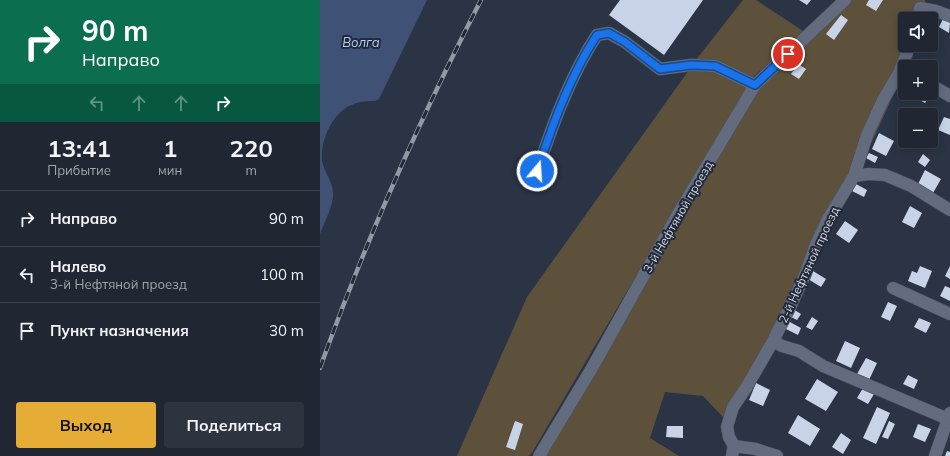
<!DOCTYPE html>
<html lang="ru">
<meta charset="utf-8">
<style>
:root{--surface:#202733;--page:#2d333f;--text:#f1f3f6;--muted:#a2a5ac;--line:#3d444e;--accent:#e6ad36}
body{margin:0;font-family:Mulish,sans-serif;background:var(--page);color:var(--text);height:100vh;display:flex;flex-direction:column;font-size:15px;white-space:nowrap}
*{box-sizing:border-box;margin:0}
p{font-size:13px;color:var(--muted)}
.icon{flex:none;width:22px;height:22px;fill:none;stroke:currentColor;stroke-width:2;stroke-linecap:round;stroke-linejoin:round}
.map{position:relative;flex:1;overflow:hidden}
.panel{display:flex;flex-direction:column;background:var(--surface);width:320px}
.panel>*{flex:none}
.top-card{background:#0b6e4f;color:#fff;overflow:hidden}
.buttons{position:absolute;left:578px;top:12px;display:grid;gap:8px}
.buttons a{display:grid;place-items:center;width:40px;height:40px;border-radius:4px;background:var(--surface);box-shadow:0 2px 10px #0003,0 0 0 1px var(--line);font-size:20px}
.pin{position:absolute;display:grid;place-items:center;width:34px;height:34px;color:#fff;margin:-17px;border:2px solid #fff;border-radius:50%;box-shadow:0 1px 4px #0007}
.me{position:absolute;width:44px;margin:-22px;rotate:18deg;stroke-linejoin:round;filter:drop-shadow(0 0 3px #0008)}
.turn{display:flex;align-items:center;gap:14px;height:84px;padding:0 16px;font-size:18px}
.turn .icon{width:52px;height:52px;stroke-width:2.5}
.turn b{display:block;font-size:28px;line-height:34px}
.lanes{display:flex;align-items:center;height:38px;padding:0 16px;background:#0003;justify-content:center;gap:20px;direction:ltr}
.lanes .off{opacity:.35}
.eta{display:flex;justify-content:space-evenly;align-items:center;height:68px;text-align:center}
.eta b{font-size:24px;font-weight:700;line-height:28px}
.primary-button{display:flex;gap:8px;margin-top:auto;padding:8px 16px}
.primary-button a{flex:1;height:46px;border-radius:4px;background:var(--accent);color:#111;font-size:16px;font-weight:700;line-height:46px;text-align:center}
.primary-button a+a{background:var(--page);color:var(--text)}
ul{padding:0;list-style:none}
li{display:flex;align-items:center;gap:12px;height:56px;padding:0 16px;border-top:1px solid var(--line)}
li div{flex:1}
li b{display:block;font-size:15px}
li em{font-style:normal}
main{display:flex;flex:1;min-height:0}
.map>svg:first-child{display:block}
.green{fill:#5e513b}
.water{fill:#3f5175}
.building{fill:#c8d3e8}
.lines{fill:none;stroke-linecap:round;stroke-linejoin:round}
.minor-casing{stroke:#494f5d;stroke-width:13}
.minor{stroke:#626c7e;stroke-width:12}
.rail-casing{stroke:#9299a6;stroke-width:4.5}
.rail{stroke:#222a3a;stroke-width:3;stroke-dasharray:9;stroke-linecap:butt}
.route-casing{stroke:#114b97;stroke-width:10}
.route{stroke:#1a73e8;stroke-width:7}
.labels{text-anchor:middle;stroke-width:4;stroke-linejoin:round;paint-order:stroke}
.street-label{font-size:12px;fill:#d1d6e1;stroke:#222a3a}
.water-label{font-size:13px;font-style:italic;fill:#b2cbfd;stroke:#222a3a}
</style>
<main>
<section class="panel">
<div class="top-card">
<div class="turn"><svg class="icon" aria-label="right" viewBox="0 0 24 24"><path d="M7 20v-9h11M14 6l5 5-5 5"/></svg><div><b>90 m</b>Направо</div></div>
<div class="lanes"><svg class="icon off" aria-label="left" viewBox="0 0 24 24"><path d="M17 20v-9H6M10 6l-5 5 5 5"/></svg><svg class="icon off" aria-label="ahead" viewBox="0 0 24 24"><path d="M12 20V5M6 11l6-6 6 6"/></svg><svg class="icon off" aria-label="ahead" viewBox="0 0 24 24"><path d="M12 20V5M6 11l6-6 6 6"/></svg><svg class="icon" aria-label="right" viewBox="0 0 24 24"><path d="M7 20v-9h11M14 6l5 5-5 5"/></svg></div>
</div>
<div class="eta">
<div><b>13:41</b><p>Прибытие</p></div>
<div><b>1</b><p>мин</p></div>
<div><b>220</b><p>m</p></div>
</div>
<ul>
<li><svg class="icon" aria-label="right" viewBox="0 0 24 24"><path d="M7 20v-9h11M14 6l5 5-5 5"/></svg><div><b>Направо</b></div><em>90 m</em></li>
<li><svg class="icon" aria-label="left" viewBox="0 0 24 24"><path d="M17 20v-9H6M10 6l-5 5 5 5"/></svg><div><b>Налево</b><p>3-й Нефтяной проезд</p></div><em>100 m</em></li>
<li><svg class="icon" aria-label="arrive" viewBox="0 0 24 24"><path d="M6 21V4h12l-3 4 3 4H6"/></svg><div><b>Пункт назначения</b></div><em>30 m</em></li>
</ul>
<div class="primary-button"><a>Выход</a><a>Поделиться</a></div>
</section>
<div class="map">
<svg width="630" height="456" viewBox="0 0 630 456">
<rect width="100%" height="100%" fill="#2b3444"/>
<path class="green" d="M423,0h13l50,33 -52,43 -221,375 -4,5h-72l70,-159 172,-241z
M531,0h74l3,19h-23v26h11l-55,121 -113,222 -18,39 7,29h-11l1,-12 -5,-11 1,-16 -20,-21 -38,-4 -15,46 29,18h-135l216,-369z"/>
<path class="water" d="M0,0h107l-48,99 -4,2c-6,0 -14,0 -21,3 -21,7 -34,36 -32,57 2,11 11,21 11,32 1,12 -9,30 -13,41z"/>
<path class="building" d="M300,0h83l-39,55 -55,-40z
M479,0h12l-4,5z
M549,0h14l-7,11 -10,-6z
M521,15l7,5 -14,20 -8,-6z
M623,19l7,4 -1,10 -10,-6z
M600,59l15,9 -4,7v-8h-16z
M478,64l8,5 -7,10 -8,-5z
M585,87v6h7l-3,5 -8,-5z
M596,93h16l-7,10 -11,-6z
M624,117l6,2v16l-12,-5z
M559,133l15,8 -8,15 -14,-7z
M549,153l9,4 -3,6 -9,-5z
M603,154l7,6 -5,7 -7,-5z
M605,170l16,9 -8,14 -15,-9z
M210,177l8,2 -3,10 -8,-2z
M536,184l11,6 -3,7 -12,-6z
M590,206l12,7 -8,15 -12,-6z
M525,221l13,9 -9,13 -13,-9z
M600,266l12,5 -7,17 -17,-7 4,-10 5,2z
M630,266v13l-5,-3z
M493,271l13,8 -5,8 -13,-8z
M625,286l5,2v13l-10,-5z
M568,302l9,4 -7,15 -9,-4z
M473,309l8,5 -4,6 -8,-4z
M492,317l6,4 -6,9 -6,-3z
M599,318l12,5 -5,10 -12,-6z
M468,321l13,7 -3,7 -14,-7z
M525,341l15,7 -9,20 -15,-7z
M546,358l11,5 -8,17 -12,-6z
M588,375l10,5 -4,9 -11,-5z
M497,379l21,13 -12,19 -21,-12z
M436,383l14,7 -7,16 -14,-6z
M543,388l11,6 -6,10 -11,-6z
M557,407l13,6 -14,31 -13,-6z
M478,415l22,14 -10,17 -22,-13z
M195,421l8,3 -8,26 -9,-3z
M569,421l6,3 -7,15 -6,-2z
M598,424l13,5 -6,13 -12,-5z
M347,426h16v12l-17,-1z
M521,433l10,7 -8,14 -11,-7z
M627,451l3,1v4h-5z"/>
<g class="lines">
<g class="minor-casing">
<path id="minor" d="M598,19l2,-11 16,3 14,5
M611,85l19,11
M217,171c16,-47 33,-95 60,-136l12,-2 16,9 35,27 31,-4 24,1 40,19
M534,176l14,-2 17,1 26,11 39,24
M573,288l57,26
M453,341l9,5 17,5 24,15 125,53
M414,446l22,3 21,7
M219,456l53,-88 86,-154 77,-129 90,-85
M412,456l2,-10 -5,-9 -2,-10 6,-20 13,-19 27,-47 18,-36 14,-30 11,-31 12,-25 26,-43 13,-41 16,-35 16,-27 11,-28
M615,456l15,-43"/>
</g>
<use href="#minor" class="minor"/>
<g class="rail-casing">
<path id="rail" d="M0,368c45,-126 100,-249 161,-368"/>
</g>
<use href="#rail" class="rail"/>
</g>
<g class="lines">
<g class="route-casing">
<path id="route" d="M217,171c16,-47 33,-95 60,-136l12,-2 16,9 35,27 31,-4 24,1 40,19 33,-31"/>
</g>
<use href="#route" class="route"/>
</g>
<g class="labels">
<g class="street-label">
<text transform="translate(358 217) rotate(-60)" y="4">3-й Нефтяной проезд</text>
<text transform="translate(489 265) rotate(-65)" y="4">2-й Нефтяной проезд</text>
</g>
<g class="water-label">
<text x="41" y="47">Волга</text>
</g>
</g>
</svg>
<div class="buttons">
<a><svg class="icon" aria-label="sound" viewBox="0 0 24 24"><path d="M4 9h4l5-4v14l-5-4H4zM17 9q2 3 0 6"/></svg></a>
<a>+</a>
<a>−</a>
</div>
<div class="pin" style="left:468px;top:54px;background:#d93025"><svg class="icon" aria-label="arrive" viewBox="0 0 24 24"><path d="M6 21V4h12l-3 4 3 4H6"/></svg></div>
<svg class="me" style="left:217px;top:171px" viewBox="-20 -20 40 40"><circle r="17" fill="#1a73e8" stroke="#fff" stroke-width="3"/><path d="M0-11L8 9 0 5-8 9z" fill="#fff"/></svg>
</div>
</main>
